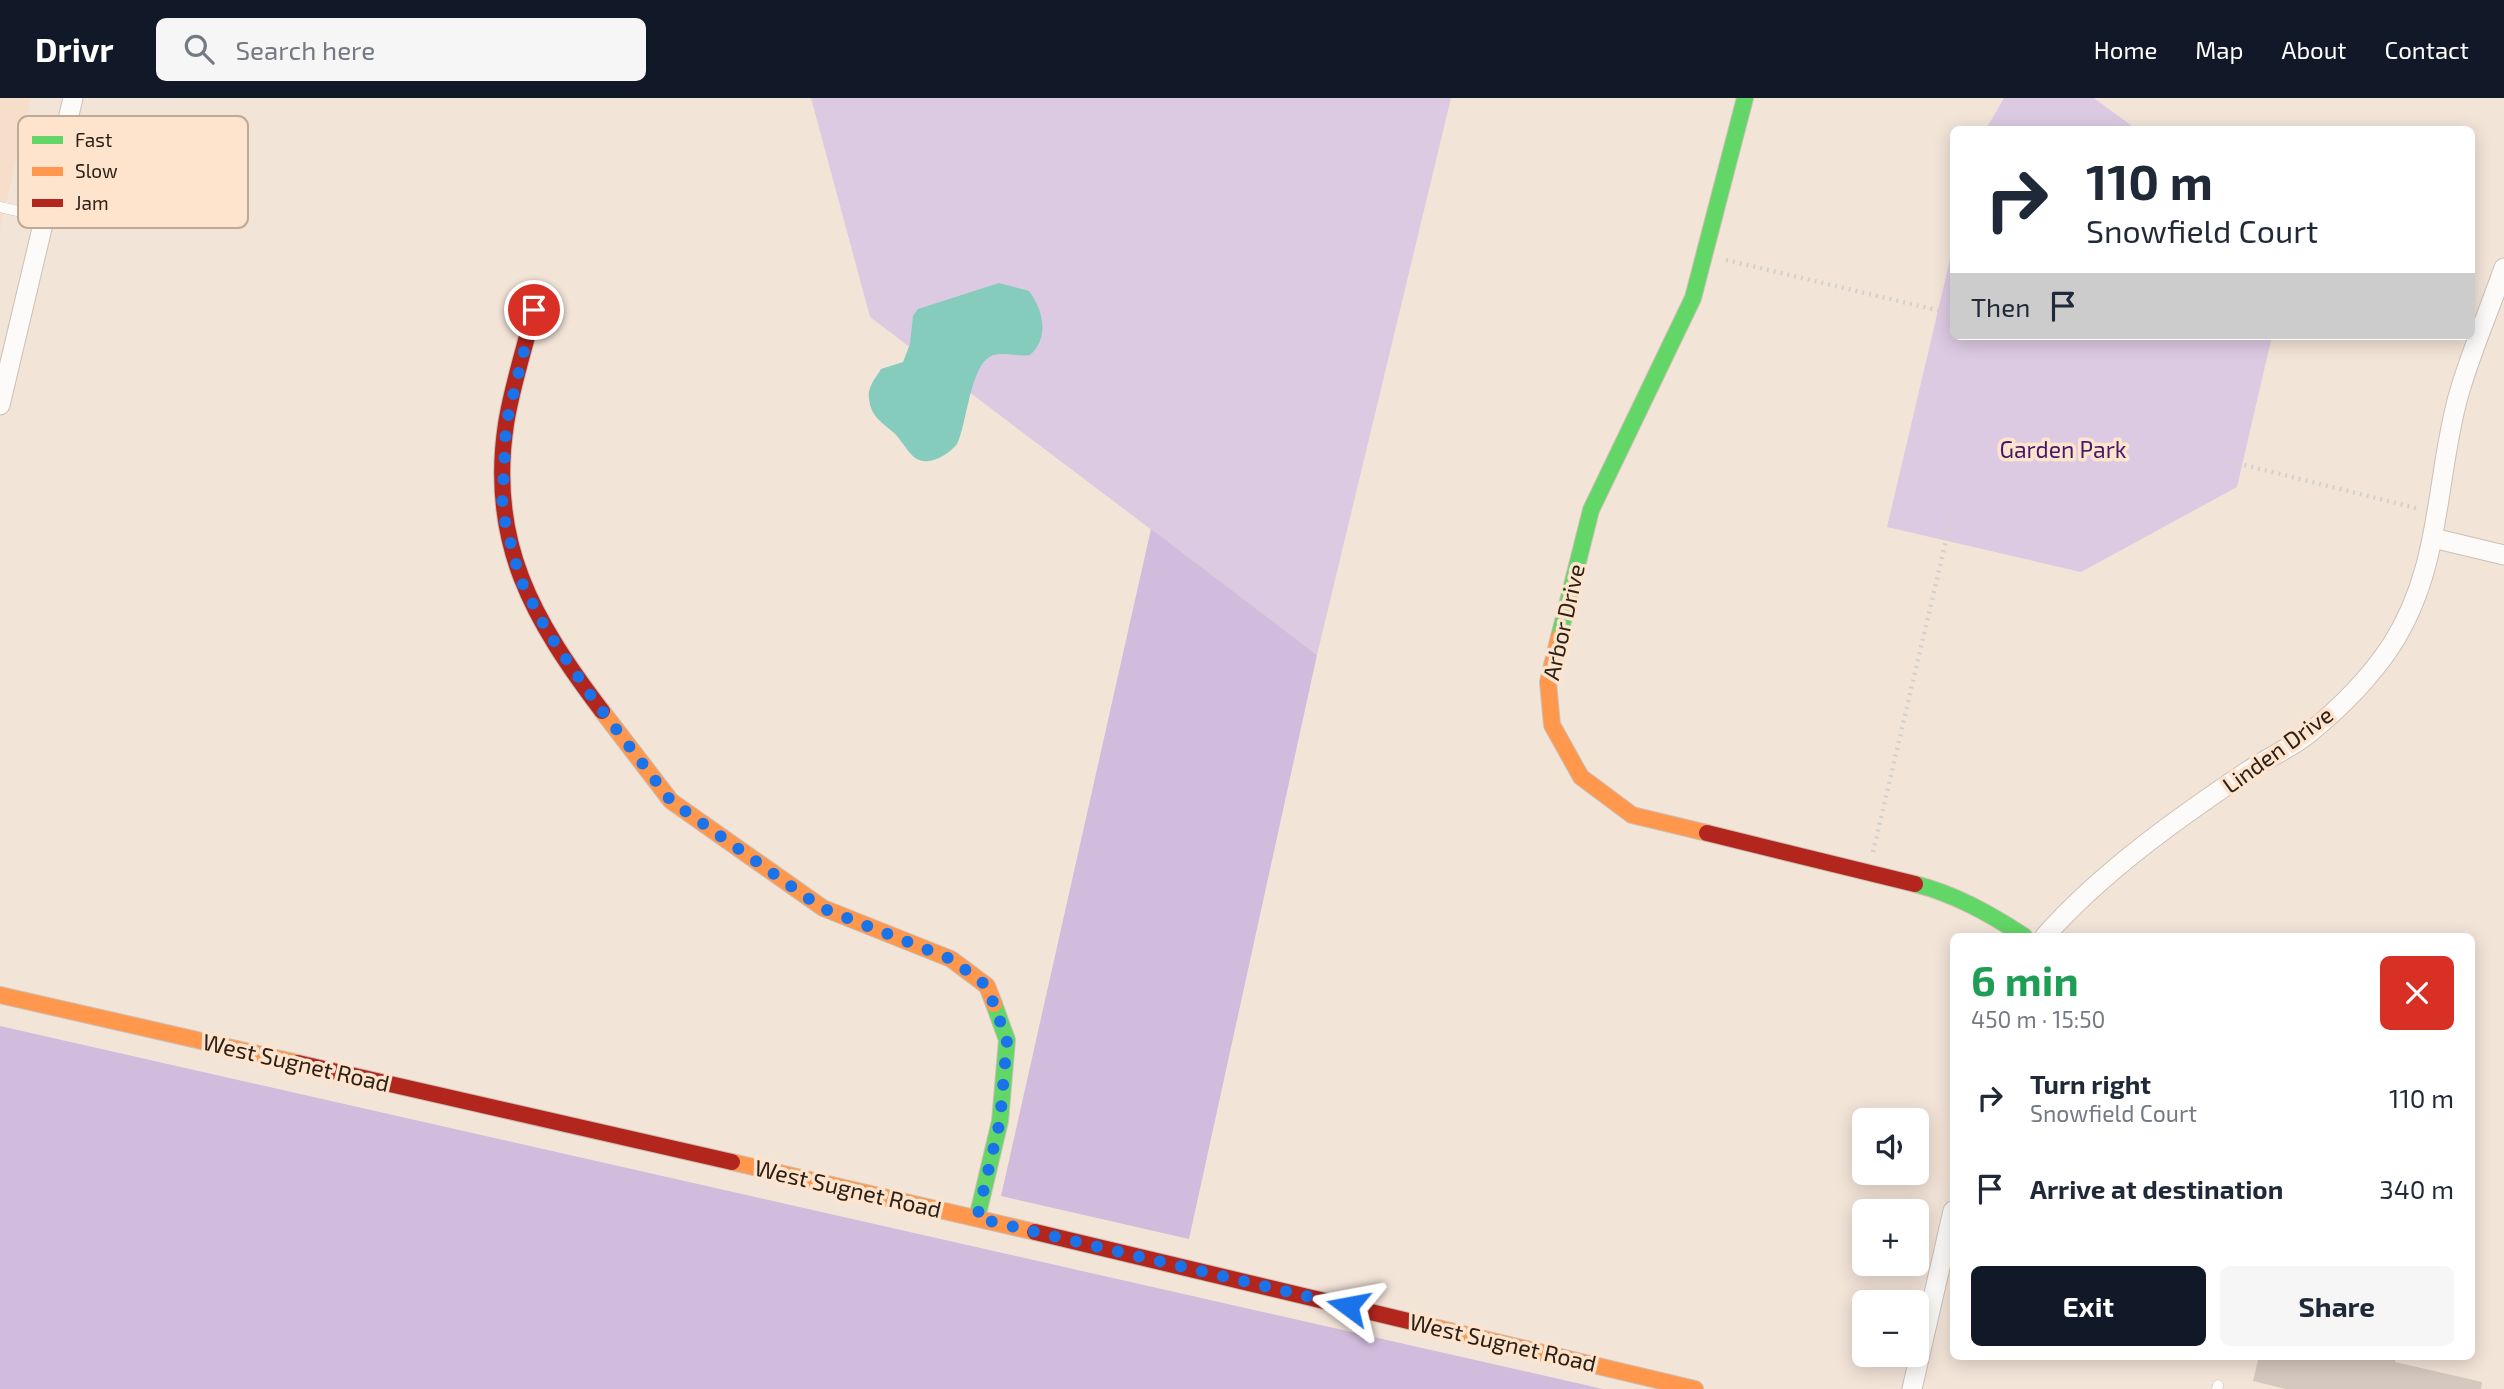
<!DOCTYPE html>
<meta charset="utf-8">
<style>
:root{--surface:#fff;--page:#f6f6f7;--text:#1f2937;--muted:#747a83;--accent:#111827}
body{margin:0;font-family:"Exo 2",sans-serif;background:var(--page);color:var(--text);height:100vh;display:flex;flex-direction:column;font-size:26px;white-space:nowrap}
*{box-sizing:border-box;margin:0}
p{font-size:23px;color:var(--muted)}
.icon{flex:none;width:38px;height:38px;fill:none;stroke:currentColor;stroke-width:2;stroke-linecap:round;stroke-linejoin:round}
.map{position:relative;flex:1;overflow:hidden}
.drawer{position:absolute;left:1950px;top:835px;width:525px;height:427px;display:flex;flex-direction:column;background:var(--surface);border-radius:10px;box-shadow:0 4px 18px #0003}
.drawer>*{flex:none}
.top-card{position:absolute;left:1950px;top:28px;width:525px;height:214px;border-radius:10px;box-shadow:0 4px 18px #0003;background:#fff;color:var(--text);overflow:hidden}
.controls{position:absolute;left:1852px;top:1010px;display:grid;gap:14px}
.controls a{display:grid;place-items:center;width:77px;height:77px;border-radius:10px;background:var(--surface);box-shadow:0 4px 18px #0003;font-size:35px}
.pin{position:absolute;display:grid;place-items:center;width:60px;height:60px;color:#fff;margin:-30px;border:4px solid #fff;border-radius:50%;box-shadow:0 2px 7px #0007}
.me{position:absolute;width:77px;margin:-38px;rotate:283deg;stroke-linejoin:round;filter:drop-shadow(0 0 5px #0008)}
.turn{display:flex;align-items:center;gap:24px;height:147px;padding:0 21px;font-size:32px}
.turn .icon{width:91px;height:91px;stroke-width:2.5}
.turn b{display:block;font-size:49px;line-height:60px}
.then{display:flex;align-items:center;height:66px;padding:0 21px;background:#0003;gap:14px;font-size:26px}
.round{display:grid;place-items:center;flex:none;width:74px;height:74px;border-radius:10px;background:var(--page)}
.summary{display:flex;align-items:center;justify-content:space-between;height:119px;padding:0 21px}
h1{font-size:42px;font-weight:700;line-height:52px;color:#1e9e55}
.cta{display:flex;gap:14px;margin-top:auto;padding:14px 21px}
.cta a{flex:1;height:80px;border-radius:10px;background:var(--accent);color:#fff;font-size:28px;font-weight:700;line-height:80px;text-align:center}
.cta a+a{background:var(--page);color:var(--text)}
ul{padding:0;list-style:none}
li{display:flex;align-items:center;gap:21px;height:91px;padding:0 21px}
li div{flex:1}
li b{display:block;font-size:26px}
li em{font-style:normal}
header{display:flex;align-items:center;gap:42px;box-sizing:border-box;height:98px;padding:0 35px;background:var(--accent);color:#fff}
header strong{font-size:33px}
nav{display:flex;gap:38px;margin-inline-start:auto;font-size:24px}
.search{width:490px;height:63px;background:var(--page);display:flex;align-items:center;gap:18px;box-sizing:border-box;padding:0 24px;border-radius:10px;color:var(--muted);font-size:26px}
.map>svg:first-child{display:block}
.built{fill:#f6decb}
.green{fill:#dccae2}
.forest{fill:#d2bcdd}
.water{fill:#85ccbd}
.building{fill:#d5c8be}
.lines{fill:none;stroke-linecap:round;stroke-linejoin:round}
.lane-casing{stroke:#ccbfb5;stroke-width:11}
.street-casing{stroke:#ccbfb5;stroke-width:21}
.fast-casing{stroke:#ccbfb5;stroke-width:18}
.slow-casing{stroke:#ccbfb5;stroke-width:18}
.jam-casing{stroke:#ccbfb5;stroke-width:18}
.path{stroke:#d4d0cc;stroke-width:4.5;stroke-dasharray:2 5;stroke-linecap:butt}
.lane{stroke:#fdfbf9;stroke-width:10}
.street{stroke:#fdfbf9;stroke-width:19}
.fast{stroke:#63d668;stroke-width:16}
.slow{stroke:#ff974d;stroke-width:16}
.jam{stroke:#b3261e;stroke-width:16}
.route{stroke:#1a73e8;stroke-width:12;stroke-dasharray:0 21.6}
.labels{text-anchor:middle;stroke-width:7;stroke-linejoin:round;paint-order:stroke}
.park-label{font-size:23px;fill:#431b6b;stroke:#fee3cd}
.street-label{font-size:23px;fill:#2d2117;stroke:#fee3cd}
.key{fill:#fee3cd;stroke:#bfa996;stroke-width:2}
.key-label{font-size:19px;fill:#2d2117}
</style>
<header>
<strong>Drivr</strong>
<div class="search"><svg class="icon" aria-label="search" viewBox="0 0 24 24"><circle cx="10" cy="10" r="6"/><path d="M15 15l6 6"/></svg>Search here</div>
<nav><a>Home</a><a>Map</a><a>About</a><a>Contact</a></nav>
</header>
<div class="map">
<svg width="2504" height="1291" viewBox="0 0 2504 1291">
<rect width="100%" height="100%" fill="#f3e4d8"/>
<path class="built" d="M0,0h31l-31,131z"/>
<path class="green" d="M811,0h640l-134,557 -447,-338z
M2004,0h90l42,31h-150z
M1953,149v89h319l-35,151 -156,85 -194,-45z"/>
<path class="forest" d="M1151,431l166,126 -128,584 -188,-43z
M0,928l1603,363h-1603z"/>
<path class="water" d="M999,185l30,8c14,19 21,46 1,64 -12,2 -28,-4 -39,1 -21,10 -24,68 -34,88 -9,11 -29,24 -43,13 -8,-7 -13,-18 -21,-25 -12,-10 -23,-17 -24,-34 -2,-11 7,-20 12,-29l22,-7 7,-18 3,-28 5,-7z"/>
<path class="building" d="M2259,1258h137l-1,6 87,20 -1,7h-195l-33,-8z"/>
<g class="lines">
<g class="lane-casing">
<path id="lane" d="M0,109l44,10
M2217,1291l1,-4"/>
</g>
<g class="street-casing">
<path id="street" d="M0,307l73,-307
M2433,440l71,17
M2045,838c56,-63 130,-116 200,-163 20,-14 44,-24 63,-39 31,-25 61,-55 83,-88 51,-79 44,-164 67,-249 12,-43 31,-86 46,-129
M1912,1291l41,-178"/>
</g>
<g class="fast-casing">
<path id="fast" d="M1559,539l32,-127 102,-212 52,-200
M1915,786c40,10 75,30 109,52
M977,1120l23,-97 7,-81 -13,-36"/>
</g>
<g class="slow-casing">
<path id="slow" d="M1559,539l-11,45 4,43 29,52 51,38 75,18
M602,613l69,90 152,107 128,51 36,27 7,18
M0,897l298,68
M732,1064l303,70
M1425,1227l270,64"/>
</g>
<g class="jam-casing">
<path id="jam" d="M534,212c-9,37 -22,76 -28,114 -18,118 27,196 96,287
M1707,735l208,51
M298,965l434,99
M1035,1134l390,93"/>
</g>
<path class="path" d="M1726,162l223,53
M2224,362l196,49
M1873,754l78,-333"/>
<use href="#lane" class="lane"/>
<use href="#street" class="street"/>
<use href="#fast" class="fast"/>
<use href="#slow" class="slow"/>
<use href="#jam" class="jam"/>
</g>
<g class="lines">
<path class="route" d="M534,212l-28,114 -3,65 -1,21 18,69 27,52 47,69 77,101 151,107 129,51 36,27 20,54 -7,81 -23,97 371,88"/>
</g>
<g class="labels">
<g class="park-label">
<text x="2063" y="360">Garden Park</text>
</g>
<g class="street-label">
<text transform="translate(1564 524) rotate(-77)" y="8">Arbor Drive</text>
<text transform="translate(2278 652) rotate(-36)" y="8">Linden Drive</text>
<text transform="translate(296 965) rotate(13)" y="8">West Sugnet Road</text>
<text transform="translate(848 1091) rotate(13)" y="8">West Sugnet Road</text>
<text transform="translate(1503 1245) rotate(13)" y="8">West Sugnet Road</text>
</g>
</g>
<rect x="18" y="18" width="230" height="112" rx="10" class="key"/>
<rect x="32" y="38" width="31" height="8" fill="#63d668"/>
<rect x="32" y="69" width="31" height="9" fill="#ff974d"/>
<rect x="32" y="101" width="31" height="8" fill="#b3261e"/>
<g class="key-label">
<text x="75" y="49">Fast</text>
<text x="75" y="80">Slow</text>
<text x="75" y="112">Jam</text>
</g>
</svg>
<div class="controls">
<a><svg class="icon" aria-label="sound" viewBox="0 0 24 24"><path d="M4 9h4l5-4v14l-5-4H4zM17 9q2 3 0 6"/></svg></a>
<a>+</a>
<a>−</a>
</div>
<div class="pin" style="left:534px;top:212px;background:#d93025"><svg class="icon" aria-label="arrive" viewBox="0 0 24 24"><path d="M6 21V4h12l-3 4 3 4H6"/></svg></div>
<svg class="me" style="left:1348px;top:1208px" viewBox="-20 -20 40 40"><path d="M0-17L14 15 0 8-14 15z" fill="#1a73e8" stroke="#fff" stroke-width="4"/></svg>
<div class="top-card">
<div class="turn"><svg class="icon" aria-label="right" viewBox="0 0 24 24"><path d="M7 20v-9h11M14 6l5 5-5 5"/></svg><div><b>110 m</b>Snowfield Court</div></div>
<div class="then">Then<svg class="icon" aria-label="arrive" viewBox="0 0 24 24"><path d="M6 21V4h12l-3 4 3 4H6"/></svg></div>
</div>
<section class="drawer">
<div class="summary"><div><h1>6 min</h1><p>450 m · 15:50</p></div><a class="round" style="background:#d93025;color:#fff"><svg class="icon" aria-label="close" viewBox="0 0 24 24"><path d="M6 6l12 12M18 6L6 18"/></svg></a></div>
<ul>
<li><svg class="icon" aria-label="right" viewBox="0 0 24 24"><path d="M7 20v-9h11M14 6l5 5-5 5"/></svg><div><b>Turn right</b><p>Snowfield Court</p></div><em>110 m</em></li>
<li><svg class="icon" aria-label="arrive" viewBox="0 0 24 24"><path d="M6 21V4h12l-3 4 3 4H6"/></svg><div><b>Arrive at destination</b></div><em>340 m</em></li>
</ul>
<div class="cta"><a>Exit</a><a>Share</a></div>
</section>
</div>
